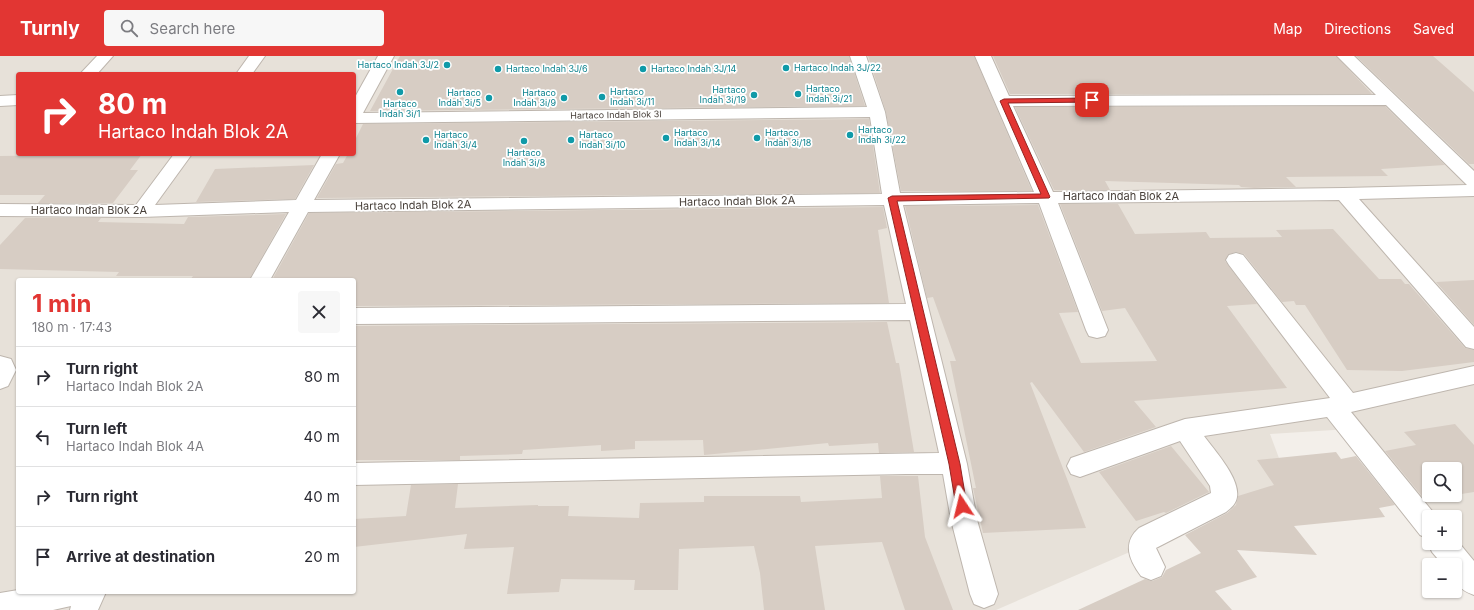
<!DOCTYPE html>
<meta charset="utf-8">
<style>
:root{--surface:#fff;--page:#f7f7f7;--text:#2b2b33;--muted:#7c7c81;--line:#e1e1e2;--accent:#e23633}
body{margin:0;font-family:Inter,sans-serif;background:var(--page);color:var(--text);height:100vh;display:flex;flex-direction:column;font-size:15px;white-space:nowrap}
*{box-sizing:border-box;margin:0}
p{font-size:13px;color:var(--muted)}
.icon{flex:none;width:22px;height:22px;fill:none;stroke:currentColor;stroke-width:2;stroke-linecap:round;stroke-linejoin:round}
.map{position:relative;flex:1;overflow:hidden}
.drawer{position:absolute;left:16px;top:222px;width:340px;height:316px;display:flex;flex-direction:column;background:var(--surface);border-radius:4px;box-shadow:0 1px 3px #0004}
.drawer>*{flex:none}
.banner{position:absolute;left:16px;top:16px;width:340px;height:84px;border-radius:4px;box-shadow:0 1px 3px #0004;background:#e23633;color:#fff;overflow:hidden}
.buttons{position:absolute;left:1422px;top:406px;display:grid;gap:8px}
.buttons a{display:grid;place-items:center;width:40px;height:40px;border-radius:4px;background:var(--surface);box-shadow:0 1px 3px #0004;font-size:20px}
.pin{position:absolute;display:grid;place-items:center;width:34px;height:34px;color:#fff;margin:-17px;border-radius:8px;box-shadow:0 2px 6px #0006}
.me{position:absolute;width:44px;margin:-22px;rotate:350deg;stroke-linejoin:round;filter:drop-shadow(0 0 3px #0008)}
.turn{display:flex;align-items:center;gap:14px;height:84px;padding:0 16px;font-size:18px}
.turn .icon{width:52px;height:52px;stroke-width:2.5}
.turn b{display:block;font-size:28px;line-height:34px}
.round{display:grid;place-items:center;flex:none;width:42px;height:42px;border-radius:4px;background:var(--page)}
.head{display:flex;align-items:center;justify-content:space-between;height:68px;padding:0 16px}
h1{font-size:24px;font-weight:700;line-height:30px;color:var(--accent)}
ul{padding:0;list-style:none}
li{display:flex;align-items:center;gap:12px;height:60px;padding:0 16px;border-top:1px solid var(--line)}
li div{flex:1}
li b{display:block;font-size:15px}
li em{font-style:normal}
header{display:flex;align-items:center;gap:24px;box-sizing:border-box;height:56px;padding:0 20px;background:var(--accent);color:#fff}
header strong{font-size:19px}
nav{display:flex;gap:22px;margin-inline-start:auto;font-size:14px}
.search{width:280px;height:36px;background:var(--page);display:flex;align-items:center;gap:10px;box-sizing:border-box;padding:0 14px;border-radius:4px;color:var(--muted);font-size:15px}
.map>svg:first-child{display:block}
.residential{fill:#e7e1d9;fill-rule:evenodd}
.building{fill:#d7cdc4}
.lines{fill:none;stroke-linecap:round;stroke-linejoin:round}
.street-casing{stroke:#beb6ae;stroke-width:2}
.street{fill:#fff;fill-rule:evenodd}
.route{fill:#e23633;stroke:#932321}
.culture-dot{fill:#0f9aa8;stroke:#fff;stroke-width:1.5}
.labels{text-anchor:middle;stroke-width:3.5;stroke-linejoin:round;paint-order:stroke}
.far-culture-label{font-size:9px;fill:#0d838f;stroke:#fff;text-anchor:start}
.far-street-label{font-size:9px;fill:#473f39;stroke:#fff}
.street-label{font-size:11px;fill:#473f39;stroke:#fff}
</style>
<header>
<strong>Turnly</strong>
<div class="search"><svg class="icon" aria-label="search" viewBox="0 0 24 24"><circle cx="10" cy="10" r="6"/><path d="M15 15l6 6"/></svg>Search here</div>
<nav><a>Map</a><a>Directions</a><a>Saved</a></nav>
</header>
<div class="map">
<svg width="1474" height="554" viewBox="0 0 1474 554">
<rect width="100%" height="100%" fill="#f3efea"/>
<path class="residential" d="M0,0h1474v510l-19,-23v-26h-25l-80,-88 -80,5 19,51 -90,37 -203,88h-996zM18,18h336v80h-336zM18,224h336v312h-336zM1429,413h26v26h-26z"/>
<path class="building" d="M400,0h449l16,50 -495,5z
M868,0h106l58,135h-131l-15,-79z
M993,0h343l36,38h-362z
M1356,0h77l41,36v72h-5z
M1385,50l60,59 -64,4 7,7 -102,1 10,10 -42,1 -13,-1 -2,-2 -134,-4 5,9h-56l-39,-83z
M869,63l11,74 -563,5 19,-34 7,-1 5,-9h6v-12l9,-18z
M142,98l-12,16h8l-25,33h-75l7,-8h-45v-39z
M314,109l-19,34 -99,3 19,-33z
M1060,148h58l17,30 71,-2 4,6 72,-1 -6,-7 57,-1 46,50h22l4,5h4l56,64 9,2v12l-72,9 -55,-1 -42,-65h-9l-2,-4 -12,1 -38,-48 -8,-2 -7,2 -4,7 32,43 -30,2 60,82 -153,13 22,26 -72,25 -52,-70 -2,1 56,145 -103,5 -10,-45h3l-26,-127h6l-23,-64 -6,1 -22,-92 133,-1 40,107 -19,1 22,50 76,-2 -32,-53 -23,3z
M883,151l4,21 -9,2 11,73 -535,3v-26h-82l37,-67z
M286,158l-37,66h-59l3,-4h-77l3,-4 -119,-3v-24l25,-27h76l-3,4 86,2 4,-7z
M1474,224v45l-38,-43z
M887,266l9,41h3l15,89 -35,1 -1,-10 -49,3 -1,-3 -124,12 -1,-15 -68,1v8l-34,2v-6l-78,5 -1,4 -62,2v4h-106v-134z
M1455,368l19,21v47l-19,3v-26h-26v26h26l-30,5 -40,-49 31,-6 -12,-13z
M1171,390l38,46 -43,21 -2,-1 -28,9 -37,-49z
M1336,396l5,7 15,-3 39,49 -16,3 6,9 -91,9 23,29 -80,-5 20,27 -42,14 17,19h-154l67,-31 7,2 10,-4 4,-7 35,-17 -16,-18 42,-22 9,-8 2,-9 36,-11 -17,-25z
M880,420h38l7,61 28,73h-48l-23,-68 -67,4 10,64h-61l-4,-37 -6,-27 -75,3 -1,41h-44l1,-10 -74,-1 -2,13 -52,2 7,-47 -50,2 3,-15 -113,13v-28l52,-3 5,-31 47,-1 -3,24 83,-3v1h31l-1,10 71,2 1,-15 64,-1v-6h96l1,6 81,-4z"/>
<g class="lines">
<g class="street-casing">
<path id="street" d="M97,0h16l-16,18h-17z
M249,0h16l-13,18h-16z
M378,0h16l-31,57 504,-6 -17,-51h16l19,56 15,81 134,-1 -59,-136h16l18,40 367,-1 -39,-39h17l120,115v25l-115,3 115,128v22l-8,-2 -127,-147 -281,3 50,127 -3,6 -8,2 -8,-2 -3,-6 -47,-127 -136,2 64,259 10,56 21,74 -4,10 -10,4 -10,-4 -4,-10 -19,-74 -8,-46h-37l-552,11v-22l585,-10 -29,-133 -556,4v-16l552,-4 -22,-99 -576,7 -38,68h-20l39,-68 -148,5 -141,-1v-12l136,1 38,-51h18l-37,51 141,-5 26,-46h18l-26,46 568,-6 -12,-77 -516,6v-24zM1386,49l81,80 -123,3 -291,4 -40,-86z
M18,39v10l-18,1v-10z
M1236,197l7,2 110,138 121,-27v18l-123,28 86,105h-8v22l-9,-4 -93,-118 -123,19c11,15 36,42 33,61 -1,7 -6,11 -11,15l-70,36 9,19 -4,9 -10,4 -10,-4c-12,-16 -19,-33 -2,-48l72,-35 -1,-7 -30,-45 -100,36 -9,-3 -4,-8 4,-8 114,-39 145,-21 -101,-133 -3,-5 3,-5z
M0,300l11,3 5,11 -8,16 -8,3z
M1455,482l19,23v34c-17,-6 -19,-13 -19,-30h-12l-11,-13 -4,-9h27z
M18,534v2h88l-8,18h-28l1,-4 -18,4h-53v-17z"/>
</g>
<use href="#street" class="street"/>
</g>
<path class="route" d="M1092,42l3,1v3l-87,1 42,94 -1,1 -152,3 63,263 7,42 -2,3h-7l-2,-3 -7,-42 -61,-266 4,-2 149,-2 -41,-93 4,-2z"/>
<g class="culture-dot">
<circle cx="447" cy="9" r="4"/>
<circle cx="786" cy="12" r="4"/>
<circle cx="498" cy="13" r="4"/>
<circle cx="643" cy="13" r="4"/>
<circle cx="400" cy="36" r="4"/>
<circle cx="798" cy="38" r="4"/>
<circle cx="754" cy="39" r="4"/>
<circle cx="602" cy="41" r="4"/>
<circle cx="489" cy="42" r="4"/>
<circle cx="564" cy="42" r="4"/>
<circle cx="850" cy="79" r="4"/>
<circle cx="666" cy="82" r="4"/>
<circle cx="757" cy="82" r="4"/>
<circle cx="426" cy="84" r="4"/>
<circle cx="571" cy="84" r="4"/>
<circle cx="524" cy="85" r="4"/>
</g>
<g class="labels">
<g class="far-culture-label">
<text x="439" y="12" text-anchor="end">Hartaco Indah 3J/2</text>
<text x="794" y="15">Hartaco Indah 3J/22</text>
<text x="506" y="16">Hartaco Indah 3J/6</text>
<text x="651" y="16">Hartaco Indah 3J/14</text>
<text x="806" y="36">Hartaco<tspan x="806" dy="10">Indah 3i/21</tspan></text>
<text x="746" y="37" text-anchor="end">Hartaco<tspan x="746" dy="10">Indah 3i/19</tspan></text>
<text x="610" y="39">Hartaco<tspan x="610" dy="10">Indah 3i/11</tspan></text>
<text x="481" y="40" text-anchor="end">Hartaco<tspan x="481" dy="10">Indah 3i/5</tspan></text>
<text x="556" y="40" text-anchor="end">Hartaco<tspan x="556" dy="10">Indah 3i/9</tspan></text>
<text x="400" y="51" text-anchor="middle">Hartaco<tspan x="400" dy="10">Indah 3i/1</tspan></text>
<text x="858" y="77">Hartaco<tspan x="858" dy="10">Indah 3i/22</tspan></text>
<text x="674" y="80">Hartaco<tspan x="674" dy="10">Indah 3i/14</tspan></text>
<text x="765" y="80">Hartaco<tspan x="765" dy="10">Indah 3i/18</tspan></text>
<text x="434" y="82">Hartaco<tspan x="434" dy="10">Indah 3i/4</tspan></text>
<text x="579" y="82">Hartaco<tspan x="579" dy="10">Indah 3i/10</tspan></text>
<text x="524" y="100" text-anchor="middle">Hartaco<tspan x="524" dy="10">Indah 3i/8</tspan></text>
</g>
<g class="far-street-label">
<text transform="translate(616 59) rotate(-1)" y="3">Hartaco Indah Blok 3I</text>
</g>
<g class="street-label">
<text x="1121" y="144">Hartaco Indah Blok 2A</text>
<text transform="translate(737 145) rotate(-1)" y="4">Hartaco Indah Blok 2A</text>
<text transform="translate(413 149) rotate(-1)" y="4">Hartaco Indah Blok 2A</text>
<text x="89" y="158">Hartaco Indah Blok 2A</text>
</g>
</g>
</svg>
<div class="buttons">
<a><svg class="icon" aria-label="search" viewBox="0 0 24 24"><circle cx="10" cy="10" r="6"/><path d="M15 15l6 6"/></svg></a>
<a>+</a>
<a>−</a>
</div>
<div class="pin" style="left:1092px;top:44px;background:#d93025"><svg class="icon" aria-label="arrive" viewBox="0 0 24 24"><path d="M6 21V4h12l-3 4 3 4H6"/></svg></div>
<svg class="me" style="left:962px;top:450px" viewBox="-20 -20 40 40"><path d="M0-17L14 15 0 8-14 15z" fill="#e23633" stroke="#fff" stroke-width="4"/></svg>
<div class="banner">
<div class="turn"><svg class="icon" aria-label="right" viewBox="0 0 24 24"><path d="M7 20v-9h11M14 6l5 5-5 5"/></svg><div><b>80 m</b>Hartaco Indah Blok 2A</div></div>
</div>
<section class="drawer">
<div class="head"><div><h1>1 min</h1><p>180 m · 17:43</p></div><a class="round"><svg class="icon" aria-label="close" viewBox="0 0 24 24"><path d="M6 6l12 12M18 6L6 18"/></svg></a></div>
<ul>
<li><svg class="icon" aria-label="right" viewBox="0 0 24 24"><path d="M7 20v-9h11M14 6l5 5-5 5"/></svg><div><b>Turn right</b><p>Hartaco Indah Blok 2A</p></div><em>80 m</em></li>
<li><svg class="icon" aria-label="left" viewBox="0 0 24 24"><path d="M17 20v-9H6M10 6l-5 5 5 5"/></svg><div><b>Turn left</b><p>Hartaco Indah Blok 4A</p></div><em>40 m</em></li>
<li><svg class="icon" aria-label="right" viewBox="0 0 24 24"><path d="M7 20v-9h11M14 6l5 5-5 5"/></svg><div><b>Turn right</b></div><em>40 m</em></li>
<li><svg class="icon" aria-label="arrive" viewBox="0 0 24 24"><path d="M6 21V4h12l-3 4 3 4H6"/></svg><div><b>Arrive at destination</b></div><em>20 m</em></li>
</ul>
</section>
</div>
